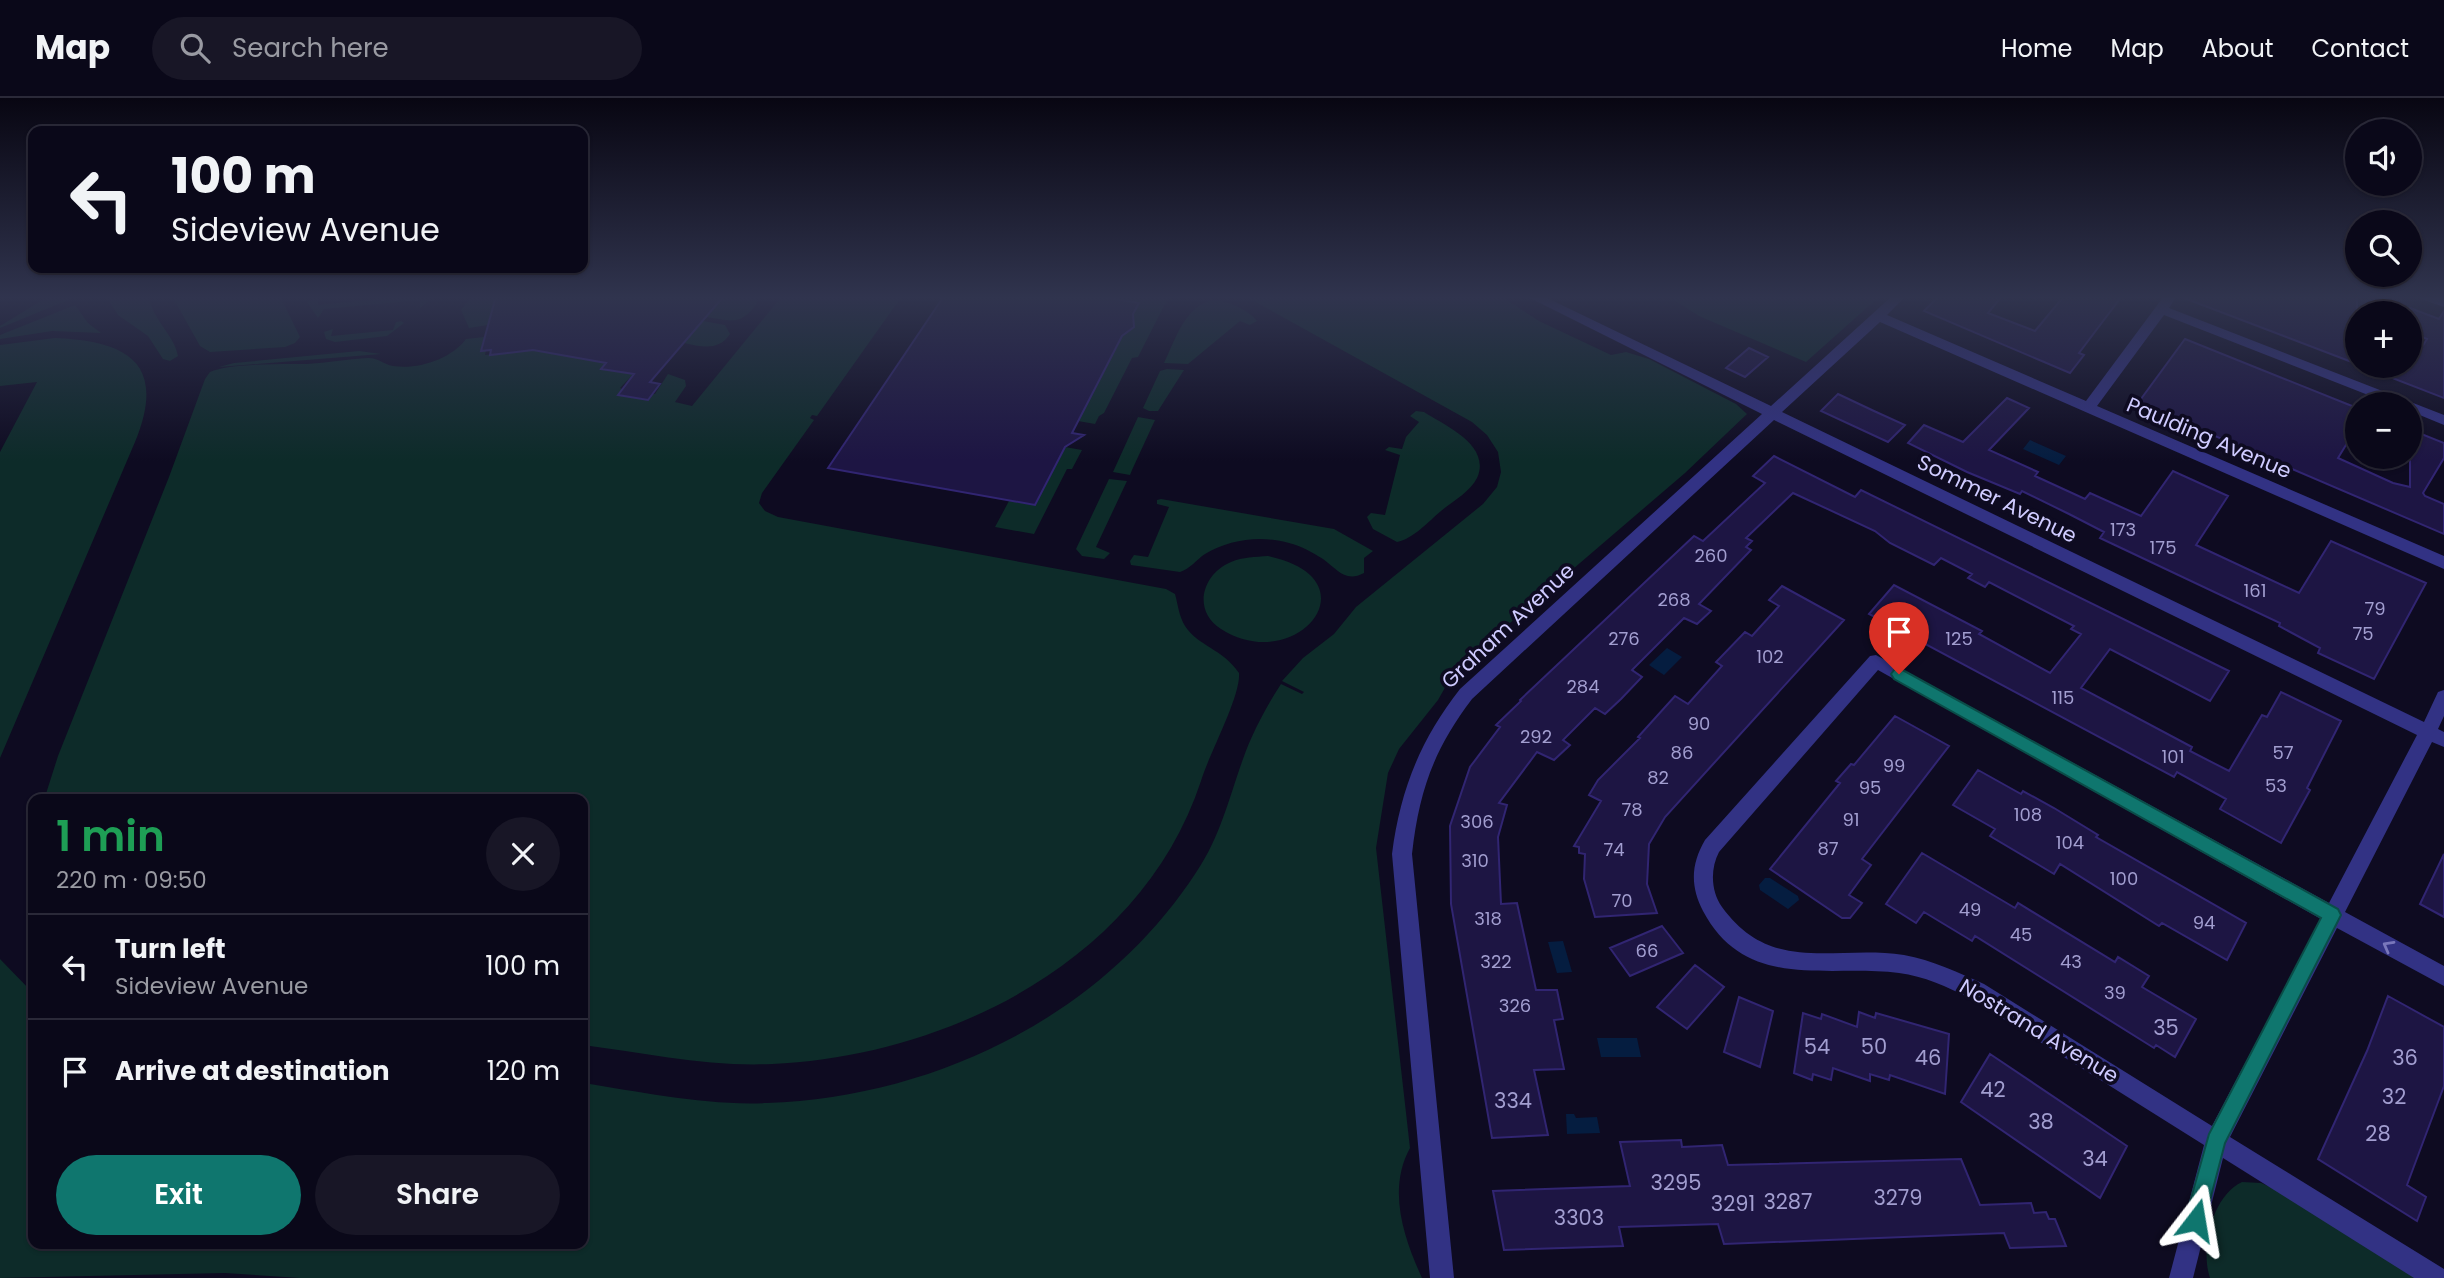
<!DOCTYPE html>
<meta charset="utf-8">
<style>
:root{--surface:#0a0819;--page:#181626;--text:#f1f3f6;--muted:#999aa2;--line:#2a2938;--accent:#0f766e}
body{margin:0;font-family:Poppins,sans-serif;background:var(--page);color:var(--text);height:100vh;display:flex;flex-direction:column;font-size:26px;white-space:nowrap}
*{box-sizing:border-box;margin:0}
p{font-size:23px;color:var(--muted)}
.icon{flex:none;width:38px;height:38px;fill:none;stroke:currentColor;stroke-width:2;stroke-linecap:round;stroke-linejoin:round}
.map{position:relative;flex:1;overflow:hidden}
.details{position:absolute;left:28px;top:696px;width:560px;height:455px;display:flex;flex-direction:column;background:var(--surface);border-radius:14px;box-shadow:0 2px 5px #0004,0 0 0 2px var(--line)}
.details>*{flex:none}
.guide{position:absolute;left:28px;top:28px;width:560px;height:147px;border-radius:14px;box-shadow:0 2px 5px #0004,0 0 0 2px var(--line);background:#0a0819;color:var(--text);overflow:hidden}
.tools{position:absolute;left:2345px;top:21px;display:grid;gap:14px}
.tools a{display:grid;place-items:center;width:77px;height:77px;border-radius:50%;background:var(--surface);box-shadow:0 2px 5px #0004,0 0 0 2px var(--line);font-size:35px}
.pin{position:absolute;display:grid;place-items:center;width:60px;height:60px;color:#fff;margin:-72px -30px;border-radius:50% 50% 50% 0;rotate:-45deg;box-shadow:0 0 7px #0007}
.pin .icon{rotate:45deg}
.me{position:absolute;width:77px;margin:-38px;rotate:14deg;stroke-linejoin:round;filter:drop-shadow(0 0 5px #0008)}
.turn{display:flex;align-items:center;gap:24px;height:147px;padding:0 28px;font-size:32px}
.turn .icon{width:91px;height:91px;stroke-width:2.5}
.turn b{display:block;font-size:49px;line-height:60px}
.round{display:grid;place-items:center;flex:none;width:74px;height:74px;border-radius:37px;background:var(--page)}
.overview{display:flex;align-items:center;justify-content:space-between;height:119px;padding:0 28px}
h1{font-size:42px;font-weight:600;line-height:52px;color:#1e9e55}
.primary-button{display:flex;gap:14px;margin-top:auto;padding:14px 28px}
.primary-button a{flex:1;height:80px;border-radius:42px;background:var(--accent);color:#fff;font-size:28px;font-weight:600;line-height:80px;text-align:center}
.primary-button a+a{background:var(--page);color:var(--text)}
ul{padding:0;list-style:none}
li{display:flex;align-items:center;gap:21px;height:105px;padding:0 28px;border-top:2px solid var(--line)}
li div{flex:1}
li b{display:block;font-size:26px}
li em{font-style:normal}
header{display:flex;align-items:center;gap:42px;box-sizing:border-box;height:98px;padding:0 35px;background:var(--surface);border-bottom:2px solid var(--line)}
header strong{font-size:33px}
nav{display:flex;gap:38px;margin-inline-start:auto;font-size:24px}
.search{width:490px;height:63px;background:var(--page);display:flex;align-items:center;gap:18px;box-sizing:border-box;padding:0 24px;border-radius:38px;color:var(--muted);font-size:26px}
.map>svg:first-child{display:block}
.green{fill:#0d2b29}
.water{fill:#051d40}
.building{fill:#1d1543;stroke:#312572;stroke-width:2}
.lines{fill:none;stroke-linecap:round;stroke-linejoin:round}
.street{fill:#323284;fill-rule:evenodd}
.oneway{stroke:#7977bb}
.route{fill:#0f766e;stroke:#0a4d48;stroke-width:2}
.labels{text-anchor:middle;stroke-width:7;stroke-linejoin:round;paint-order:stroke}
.number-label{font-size:18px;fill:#a29ed0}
.street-label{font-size:21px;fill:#cfcbff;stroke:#0e0b21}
.near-number-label{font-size:21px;fill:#a29ed0}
</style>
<header>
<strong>Map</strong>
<div class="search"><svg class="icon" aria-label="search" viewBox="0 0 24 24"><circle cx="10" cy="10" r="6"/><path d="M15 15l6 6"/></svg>Search here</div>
<nav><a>Home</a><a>Map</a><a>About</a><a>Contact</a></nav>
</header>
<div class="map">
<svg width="2444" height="1180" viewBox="0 0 2444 1180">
<rect width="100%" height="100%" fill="#0e0b21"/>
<path class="green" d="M49,198l24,2 -73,30v-2z
M106,198h43c3,24 25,38 29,60l-8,5 -7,-2 -15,-23 -30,-21z
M172,198h108l20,41 -5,6 -10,4 -75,5 -10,-6z
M406,198h29l-15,12v-8l-96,9 -6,9 -11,-16 11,-5v8z
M472,198h24l-8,29 -19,3 -8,-18z
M724,198h31l2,7c-16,23 -25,18 -51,14z
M782,198h120l-85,120 -5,-1 -2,3 4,2 -52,73 -3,10 6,8 13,6 388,72 9,5c3,11 4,22 10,32 13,20 38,23 54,47 2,23 -30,81 -38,108 -59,179 -252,275 -429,283 -63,3 -127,-11 -189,-19v-245h-539l14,-44 111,-279 36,-98 5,-7c19,-9 75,-8 97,-8 20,-1 40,-5 60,-6 10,-1 16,6 26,8 25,4 58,-7 73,-27l18,-2 -3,13h5l-1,5 48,-5 73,13 -4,6 21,3 5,-5 10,2 -18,19 3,1 -5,6 37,-1 13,-20 17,6 1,6 -11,16 17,4z
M1098,198h71l-31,61 -6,1 -28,55 -5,3 -4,8 -17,-3 44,-85 12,-9 -2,-11 7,-13z
M1245,198h256l38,25 72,34 15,-3 23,7 87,45 11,10 -62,59 -230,197 -17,30 -39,49 -11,24 -12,75 34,300c-23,42 -6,90 12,130h-1122l-75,-5 -225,5v-319l33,34v251h265v7l53,-2 1,-5h231v-161c59,9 124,23 184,20 169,-6 337,-88 430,-232 23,-34 32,-73 46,-112 9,-26 23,-52 38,-75l21,10 2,-2 -22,-11 21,-23 31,-24 22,-27 127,-103 14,-17 4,-15 -3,-20 -11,-17 -15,-13z
M1668,198h212l-74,66 -107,-46z
M1214,202c14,1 35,10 43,21l-7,4 -10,-4 -52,43 -24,-1c11,-22 21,-59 50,-63z
M75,207l13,18 13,10 -49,-2 -52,8v-4z
M401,223l3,2 -17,13 -52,6 -9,-3 -2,-7 9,-3 -2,7 62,-6 3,-8z
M703,223l22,4 5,9c-11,17 -28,13 -46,9z
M55,240c74,3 112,26 80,104l-135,316v-306l37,-70 -37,4v-41z
M359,253l22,3 -162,13 15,-4z
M1167,271l17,1 -26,41h-9l-6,-3 17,-37z
M1416,313l8,1c20,13 68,33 53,66 -6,13 -25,24 -36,33 -12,10 -28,28 -44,31l-24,-13 -6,-12 4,-4 14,2 15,-60 -15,-5 4,-3 13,2 4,-12 13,-15 -9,-6z
M1138,319l17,3 -23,50 -2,5 -17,-3z
M1065,349l17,3 -10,19h-5l-33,65 -39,-7 14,-26 26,4z
M1109,381l18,2 -31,66 14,6 -6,6 -22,-3 -6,-7z
M1161,401l173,30 39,22 -9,7v15c-19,10 -27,-4 -41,-14 -11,-7 -22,-13 -34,-16 -28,-8 -59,-4 -84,11 -9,6 -15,15 -25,18l-49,-7 -1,-4 4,-6 14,2 21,-50 -12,-3v-4z
M1268,458c109,23 28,121 -47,73 -29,-18 -19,-55 10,-67 12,-5 24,-5 37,-6z
M2242,1084l19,1 14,6 141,89h-206c-10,-29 2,-82 32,-96z"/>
<path class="water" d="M2030,342l36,16 -7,9 -36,-16z
M1667,550l15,9 -18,18 -15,-10z
M1765,780h5l28,18 1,4 -11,9 -28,-19 -1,-5z
M1563,843l9,31 -15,1 -9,-31z
M1597,940h40l4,19h-40z
M1566,1016h8l2,4 21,-1 3,16 -33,1z"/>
<path class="building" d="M496,198h228l-74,86 10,2 -12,16 -30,-5 16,-21 -33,-5 5,-6 -73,-13 -43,5 1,-5 -10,1z
M944,198h154l41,7 -6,11 1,13 -12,9 -50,97 12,2 -19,12 -30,58 -207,-37z
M1939,198h63l-14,17 47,18 29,-35h58l-43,57 5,2 -14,18 -146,-62z
M2184,198h173v68l-173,-66z
M2410,210l29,11 5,-8v87l-80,-31 46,-1 17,-27 -17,-7z
M2185,241l172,69v19l-19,31 55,25 17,4v-37l9,-17 25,10v15l-21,35 2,3 19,8v30l-306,-131z
M1749,250l19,9 -23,20 -19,-9z
M1838,296l36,17 31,14 -17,17 -67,-31z
M2007,300l22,10 -40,42 49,22 -3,4 50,23 5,-6 51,23 32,-45 55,25 -32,49 103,48 32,-52 95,42 -52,96 -56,-26 2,-5 -41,-22 1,-3 -180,-85 4,-6 -35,-18 -47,-23 -2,3 -53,-22 -59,-29 16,-18 39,17z
M1774,358l81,41 6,-7 368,181 -19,30 -100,-52 -29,39 111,59 -2,4 39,20 33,-56 5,2 14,-25 60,29 -34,67 3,2 -29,53 -61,-34 6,-10 -49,-27 -3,5 -305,-163 25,-29 88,46 -3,3 71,39 31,-39 -10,-5 3,-3 -85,-44 -4,5 -17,-9 4,-4 -31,-16 -7,7 -44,-22 -15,-12 -82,-38 -47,45 6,3 -6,6 5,3 -52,54 12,7 -14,13 -13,-6 -52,52 10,7 -21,22 -16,15 -10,-6 -32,32 7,5 -16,15 -17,-8 -38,51 8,2 -9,32 3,67 16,-1 19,87h21l6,29 -9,1 10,49 -30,1 14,65 -56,3 -41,-234 -1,-78 20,-59 30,-40 -4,-2 25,-24 -1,-1 174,-164 9,5 62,-58 -12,-7z
M1782,488l62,34 -179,197 -16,27 -2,40 10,29 -62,4 -11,-38 1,-25 -6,-1v-6l-5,-1 27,-45 -12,-6 9,-15 42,-42 -2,-1 37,-41 13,8 34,-38 -6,-4 29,-30 7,4 27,-30 -10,-6z
M1895,618l54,30 -87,113 9,6 -22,30 13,8 -12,15h-8l-72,-49 70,-86 -4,-2 15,-17 3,1z
M1978,672l43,24 2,-3 31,17 44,27 -2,2 150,86 -19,37 -65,-37 -3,3 -99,-62 -6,10 -64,-38 5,-7 -42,-24z
M1922,755l93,55 3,-5 97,59 3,-5 31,19 -7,11 54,32 -21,38 -19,-12 -2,3 -179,-112 -3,5 -48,-29 -8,11 -30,-19z
M2444,756v63l-24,-13z
M1662,828l21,27 -53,23 -20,-28z
M1695,867l29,22 -37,42 -30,-22z
M2388,898l56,31v59l-37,99 19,12 -9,24 -99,-62 49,-108z
M1739,899l34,14 -13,56 -36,-15z
M1859,914l16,6 1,-5 73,21 -4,60 -55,-19 -1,5 -19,-6v7l-37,-13 -2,12 -18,-6 -1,6 -18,-7 9,-60 18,6 1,-5 35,13z
M1990,956l137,92 -27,52 -139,-96z
M1681,1042l1,7 40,-2 6,20 233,-6 19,46 51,-2 3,10 12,-1 3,7h6l11,27 -56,2 -6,-15 -280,11 -6,-20 -99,3 4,19 -119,4 -11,-59 137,-5 -10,-44z"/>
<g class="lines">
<path class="street" d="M1526,198h17l228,110 121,-110h14l-19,19 199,86 78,-105h13l-8,12 275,107v10l-34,-14v-7h-19l-227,-89 -67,91 347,150v13l-564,-247 -98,90 642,310 14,-30 6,-2v26l-6,13 6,3v15l-12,-5 -87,170 99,54v20l-107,-58 -107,209 214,132v9h-30l-191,-120 -30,120h-24l35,-133 -234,-147c-23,-11 -46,-22 -71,-25 -72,-9 -153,19 -196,-62 -13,-25 -12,-47 2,-71l165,-184 6,-1 453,248 88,-168 -643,-315 -302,279c-38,50 -53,92 -60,155l42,424h-24l-38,-424c8,-63 28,-114 68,-165l302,-275zM1878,572l443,249 -109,207 -228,-142c-25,-11 -52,-24 -80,-29 -69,-11 -132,21 -182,-48 -11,-15 -12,-38 -3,-55z
M2420,198l24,2v9l-23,-8z"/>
</g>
<defs><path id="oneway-chevron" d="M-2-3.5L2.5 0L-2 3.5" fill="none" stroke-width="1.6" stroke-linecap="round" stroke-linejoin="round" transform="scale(1.75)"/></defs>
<use class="oneway" href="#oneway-chevron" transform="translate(2388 848) rotate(-151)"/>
<linearGradient id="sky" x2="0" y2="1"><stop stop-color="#080612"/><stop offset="0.55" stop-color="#30344e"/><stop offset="1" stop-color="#30344e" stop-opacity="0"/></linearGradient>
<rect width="2444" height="363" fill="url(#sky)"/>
<path class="route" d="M1899,570l439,241 3,6 -3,6 -113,222 -22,84 -7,3 -8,-3 -3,-7 24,-86 112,-216 -427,-239 -3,-5 3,-4z"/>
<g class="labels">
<g class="number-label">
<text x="2123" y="438">173</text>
<text x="2163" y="456">175</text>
<text x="1711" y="464">260</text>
<text x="2255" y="499">161</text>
<text x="1674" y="508">268</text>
<text x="2375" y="517">79</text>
<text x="2363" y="542">75</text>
<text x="1624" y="547">276</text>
<text x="1959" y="547">125</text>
<text x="1770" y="565">102</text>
<text x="1583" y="595">284</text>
<text x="2063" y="606">115</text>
<text x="1699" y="632">90</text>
<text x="1536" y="645">292</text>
<text x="1682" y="661">86</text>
<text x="2283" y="661">57</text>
<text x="2173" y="665">101</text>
<text x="1894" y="674">99</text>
<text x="1658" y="686">82</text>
<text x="2276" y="694">53</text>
<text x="1870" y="696">95</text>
<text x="1632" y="718">78</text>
<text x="2028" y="723">108</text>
<text x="1851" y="728">91</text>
<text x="1477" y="730">306</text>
<text x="2070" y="751">104</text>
<text x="1828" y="757">87</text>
<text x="1614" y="758">74</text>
<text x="1475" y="769">310</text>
<text x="2124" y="787">100</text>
<text x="1622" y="809">70</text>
<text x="1970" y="818">49</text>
<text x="1488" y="827">318</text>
<text x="2204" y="831">94</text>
<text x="2021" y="843">45</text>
<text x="1647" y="859">66</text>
<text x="1496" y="870">322</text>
<text x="2071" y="870">43</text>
<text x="2115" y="901">39</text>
<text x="1515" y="914">326</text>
</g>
<g class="street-label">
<text transform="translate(2209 340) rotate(23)" y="7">Paulding Avenue</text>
<text transform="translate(1997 401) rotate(26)" y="7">Sommer Avenue</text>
<text transform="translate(1508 528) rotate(-43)" y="7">Graham Avenue</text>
<text transform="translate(2039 933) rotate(31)" y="7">Nostrand Avenue</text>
</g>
<g class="near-number-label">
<text x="2166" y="937">35</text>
<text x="1817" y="956">54</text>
<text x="1874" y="956">50</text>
<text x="1928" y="967">46</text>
<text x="2405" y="967">36</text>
<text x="1993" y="999">42</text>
<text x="2394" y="1006">32</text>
<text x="1513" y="1010">334</text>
<text x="2041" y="1031">38</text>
<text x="2378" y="1043">28</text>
<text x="2095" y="1068">34</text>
<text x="1676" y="1092">3295</text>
<text x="1898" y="1107">3279</text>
<text x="1788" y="1111">3287</text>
<text x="1733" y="1113">3291</text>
<text x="1579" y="1127">3303</text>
</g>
</g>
</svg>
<div class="tools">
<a><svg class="icon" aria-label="sound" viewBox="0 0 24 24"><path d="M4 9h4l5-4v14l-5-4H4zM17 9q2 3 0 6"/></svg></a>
<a><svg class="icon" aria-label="search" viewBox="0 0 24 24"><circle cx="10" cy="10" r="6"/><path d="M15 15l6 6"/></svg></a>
<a>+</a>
<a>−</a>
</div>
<div class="pin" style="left:1899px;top:576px;background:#d93025"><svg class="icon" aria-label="arrive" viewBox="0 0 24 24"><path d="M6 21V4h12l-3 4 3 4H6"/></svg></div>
<svg class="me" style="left:2196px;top:1122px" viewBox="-20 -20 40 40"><path d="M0-17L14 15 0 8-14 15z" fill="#0f766e" stroke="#fff" stroke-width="4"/></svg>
<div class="guide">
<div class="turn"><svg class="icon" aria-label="left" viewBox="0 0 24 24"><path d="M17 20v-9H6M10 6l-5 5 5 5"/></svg><div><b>100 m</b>Sideview Avenue</div></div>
</div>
<section class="details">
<div class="overview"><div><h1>1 min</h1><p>220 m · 09:50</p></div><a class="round"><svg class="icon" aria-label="close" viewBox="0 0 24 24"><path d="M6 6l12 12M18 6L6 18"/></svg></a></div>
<ul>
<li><svg class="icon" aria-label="left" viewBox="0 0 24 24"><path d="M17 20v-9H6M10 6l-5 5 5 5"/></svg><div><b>Turn left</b><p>Sideview Avenue</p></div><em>100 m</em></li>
<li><svg class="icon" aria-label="arrive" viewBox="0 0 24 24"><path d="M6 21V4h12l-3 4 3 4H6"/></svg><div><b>Arrive at destination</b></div><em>120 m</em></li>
</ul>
<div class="primary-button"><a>Exit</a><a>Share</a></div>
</section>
</div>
